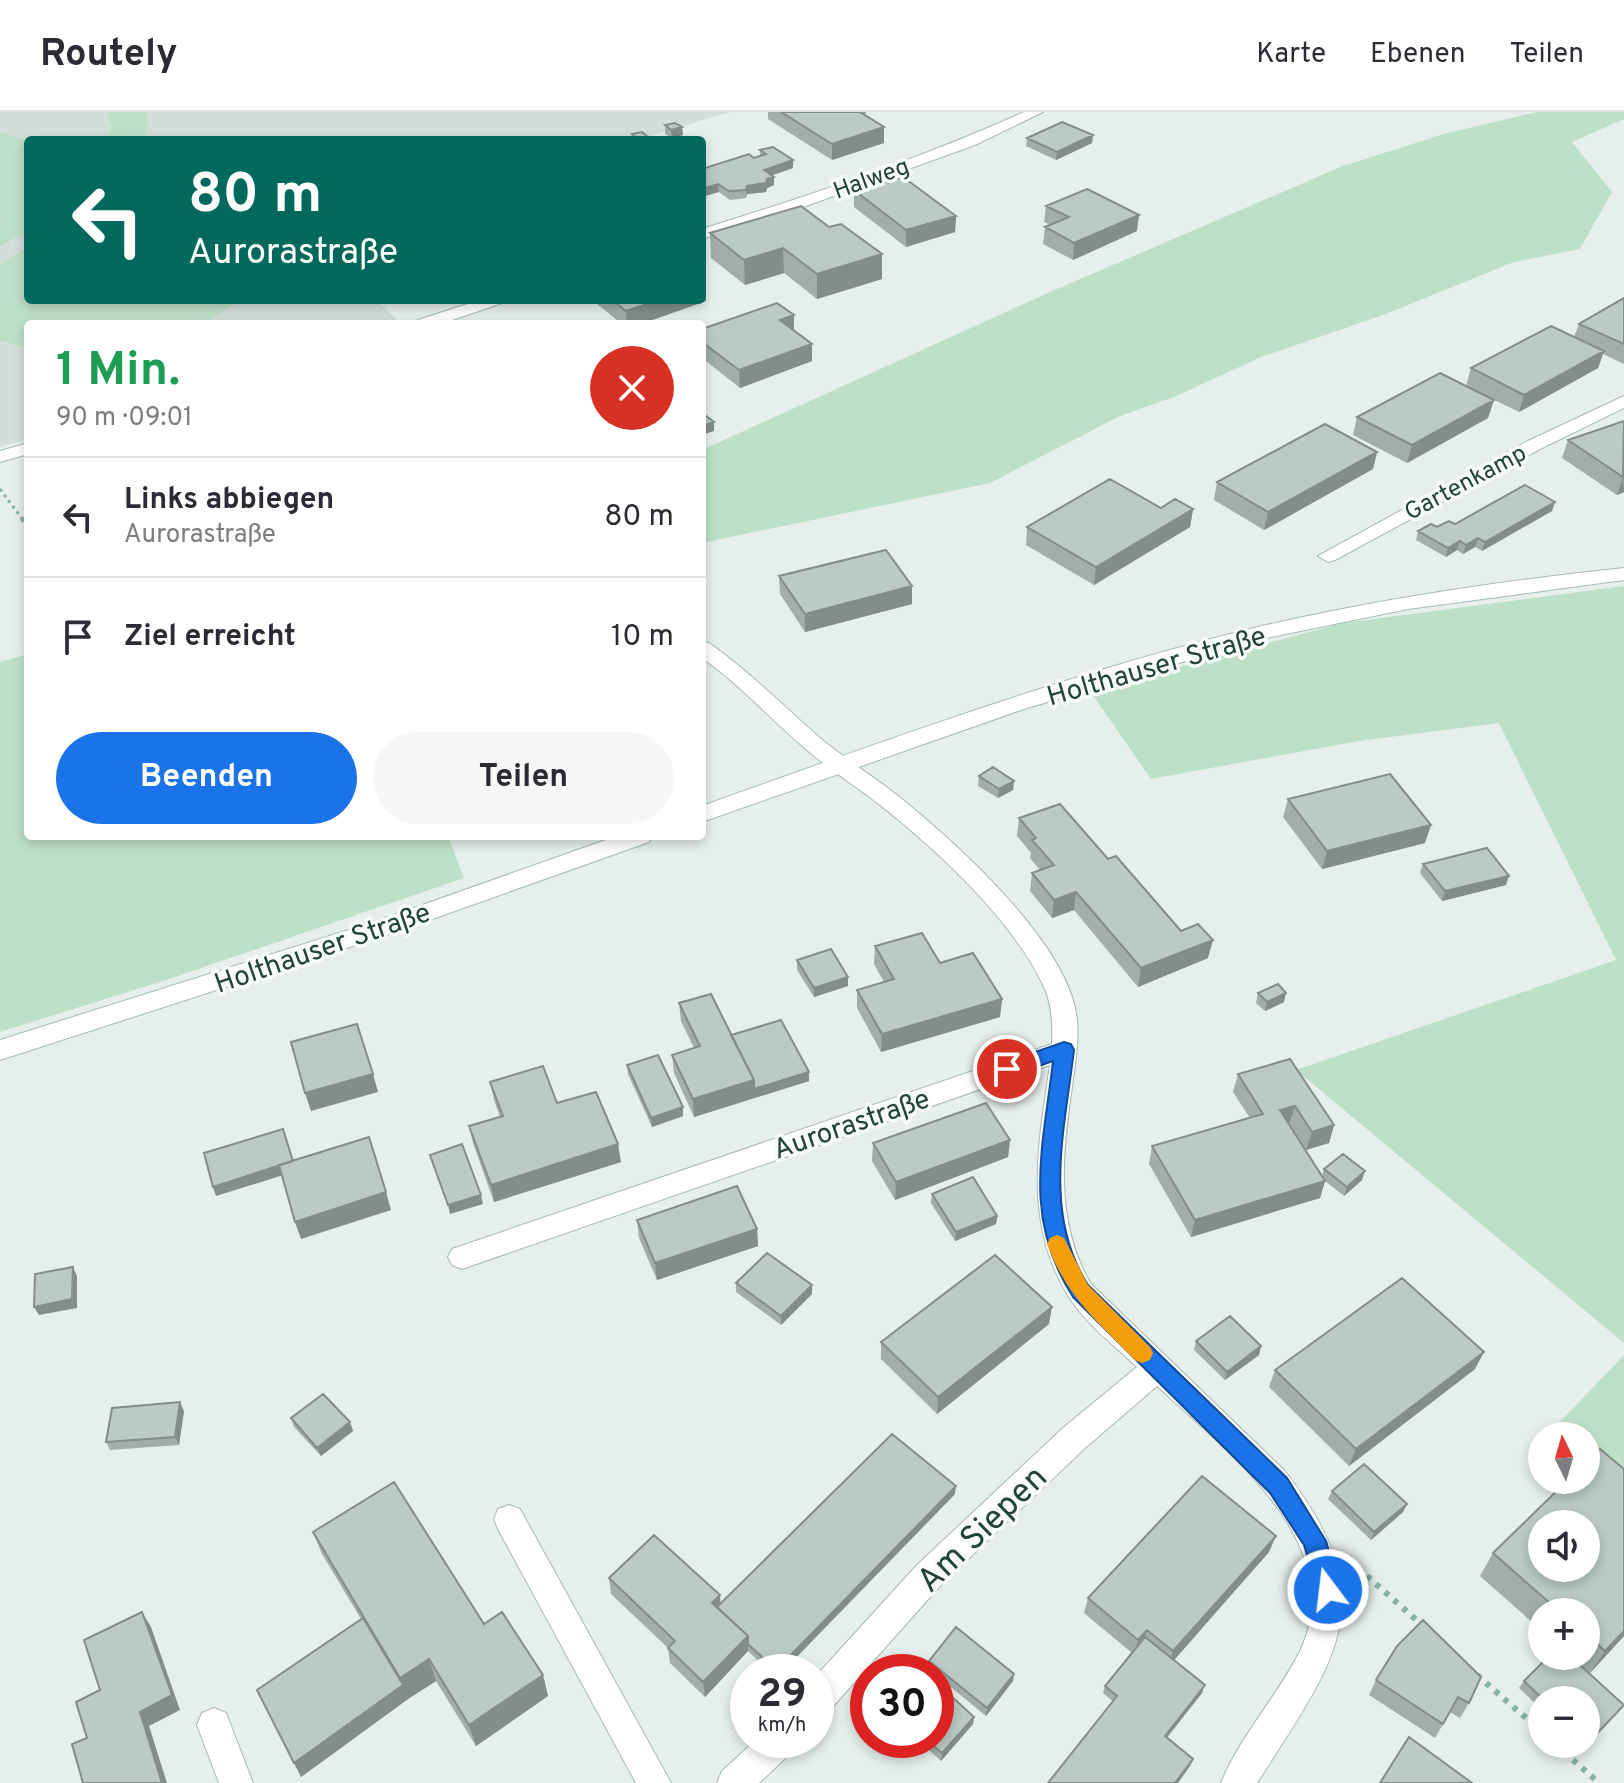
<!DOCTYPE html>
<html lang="de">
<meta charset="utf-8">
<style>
:root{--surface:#fff;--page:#f7f7f7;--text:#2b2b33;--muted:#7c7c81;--line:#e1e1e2;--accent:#1a73e8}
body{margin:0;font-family:Overpass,sans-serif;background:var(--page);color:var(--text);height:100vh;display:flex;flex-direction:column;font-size:30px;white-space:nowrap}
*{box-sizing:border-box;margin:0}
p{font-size:26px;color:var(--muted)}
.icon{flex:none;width:44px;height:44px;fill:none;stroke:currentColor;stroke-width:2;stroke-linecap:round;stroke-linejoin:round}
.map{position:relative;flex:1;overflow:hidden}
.sheet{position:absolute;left:24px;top:208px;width:682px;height:520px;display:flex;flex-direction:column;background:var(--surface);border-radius:8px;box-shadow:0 4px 12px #0003}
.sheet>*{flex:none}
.top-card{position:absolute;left:24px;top:24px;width:682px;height:168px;border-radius:8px;box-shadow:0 4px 12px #0003;background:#00695c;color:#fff;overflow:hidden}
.needle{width:52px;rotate:355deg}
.controls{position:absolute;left:1528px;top:1310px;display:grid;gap:16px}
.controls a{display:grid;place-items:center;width:72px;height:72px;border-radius:50%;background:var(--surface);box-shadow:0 4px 12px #0003;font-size:40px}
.speed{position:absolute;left:730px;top:1542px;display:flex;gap:16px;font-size:40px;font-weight:700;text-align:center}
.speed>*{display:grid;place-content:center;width:104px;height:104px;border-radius:50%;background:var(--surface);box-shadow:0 4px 12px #0003;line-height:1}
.speed small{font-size:20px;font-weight:400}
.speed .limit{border:12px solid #d22;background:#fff;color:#111}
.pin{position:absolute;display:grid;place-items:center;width:68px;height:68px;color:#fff;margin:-34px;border:4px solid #fff;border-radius:50%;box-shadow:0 2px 8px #0007}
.me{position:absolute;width:88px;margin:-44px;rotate:345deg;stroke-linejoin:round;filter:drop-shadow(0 0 6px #0008)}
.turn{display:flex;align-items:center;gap:28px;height:168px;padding:0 32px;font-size:36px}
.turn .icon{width:104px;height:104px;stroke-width:2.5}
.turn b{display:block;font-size:56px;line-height:68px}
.round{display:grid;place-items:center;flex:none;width:84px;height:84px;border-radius:42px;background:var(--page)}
.headline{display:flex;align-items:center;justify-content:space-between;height:136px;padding:0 32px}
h1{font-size:48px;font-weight:700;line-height:60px;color:#1e9e55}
.cta{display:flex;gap:16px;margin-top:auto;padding:16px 32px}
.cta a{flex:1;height:92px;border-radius:48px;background:var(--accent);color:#fff;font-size:32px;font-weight:700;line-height:92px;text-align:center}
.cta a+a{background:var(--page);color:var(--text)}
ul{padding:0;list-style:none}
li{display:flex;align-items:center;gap:24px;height:120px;padding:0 32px;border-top:2px solid var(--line)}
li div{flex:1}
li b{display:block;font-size:30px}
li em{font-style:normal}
header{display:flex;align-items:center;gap:48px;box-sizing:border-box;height:112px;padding:0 40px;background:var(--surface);border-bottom:2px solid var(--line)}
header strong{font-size:38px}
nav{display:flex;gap:44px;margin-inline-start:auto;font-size:28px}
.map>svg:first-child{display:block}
.built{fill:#d4dfda}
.green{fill:#bfe0c8}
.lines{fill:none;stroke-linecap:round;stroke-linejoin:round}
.street-casing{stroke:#a8b8b2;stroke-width:2}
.secondary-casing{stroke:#a4bbb3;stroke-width:2}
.path-far2{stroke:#86b3a5;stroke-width:3;stroke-dasharray:3 4;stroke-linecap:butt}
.path-far1{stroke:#86b3a5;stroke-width:5;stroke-dasharray:4 5;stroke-linecap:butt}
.path{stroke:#86b3a5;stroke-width:6;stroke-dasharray:5 7;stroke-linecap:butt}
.street{fill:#fff;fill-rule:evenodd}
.secondary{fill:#fff;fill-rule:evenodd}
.wall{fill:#a1aea9;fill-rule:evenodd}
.shaded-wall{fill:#838d89}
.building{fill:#bbcac4;stroke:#838d89;stroke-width:2;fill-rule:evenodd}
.route{fill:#1a73e8;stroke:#114b97;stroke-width:2}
.slow{fill:#f59e0b}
.labels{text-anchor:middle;stroke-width:7;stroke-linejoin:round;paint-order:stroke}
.far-street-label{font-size:24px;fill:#24423a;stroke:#f7fbf9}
.street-label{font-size:28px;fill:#24423a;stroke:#f7fbf9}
.near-street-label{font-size:34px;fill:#24423a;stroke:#f7fbf9}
</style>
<header>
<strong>Routely</strong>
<nav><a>Karte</a><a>Ebenen</a><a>Teilen</a></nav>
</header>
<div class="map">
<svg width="1624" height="1671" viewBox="0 0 1624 1671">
<rect width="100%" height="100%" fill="#e6efeb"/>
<path class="built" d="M0,0h730l-94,28h-608v160h348l22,21 -11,3h-359v115l-28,8z"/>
<path class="green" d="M106,0h41l1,13 -5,15h-36l5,-13z
M1537,0h87v7l-52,23 40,50 -32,57 -66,13 -131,53 -122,42 -87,40 -54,19 -130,67 -288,60v-93l348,-158 293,-126 101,-32z
M0,20l28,8v90l-28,17v-27l8,-5 -8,4z
M28,136v52h193l13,4 -31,20h-175v25l-28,-9v-76z
M1624,474v757l-328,-273 320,-110 -117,-237 -140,18 -208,38 -61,-88 253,-68z
M28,542v182h420l16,42 -298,102 -166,52v-370z
M1624,1243v114l-38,-27v-6h-9l-18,-13z"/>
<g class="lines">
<g class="street-casing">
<path id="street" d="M1024,0h19l-68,33 -169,61 -104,33v-10c109,-34 218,-70 322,-117z
M480,188h24l-2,3 -61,21h-25l2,-4z
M1624,284v12l-84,41 -205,111 -7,2 -10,-6 210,-115z
M28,331v11l-28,8v-11z
M702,530l7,1c41,29 74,63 111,95 25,21 53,38 78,58 56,45 174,150 179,225 2,22 -2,44 -5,66 -10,68 -17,133 18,196l194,187c103,132 52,189 -27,313h-36c19,-47 56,-86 79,-132 51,-107 -74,-201 -143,-265l-72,62 -146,139 -111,125 -12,4v-40l101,-111 146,-137 74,-61c-22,-21 -52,-44 -68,-70 -46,-72 -31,-153 -19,-232l-588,204 -10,-4 -4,-8 4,-8 600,-205c1,-20 0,-41 -9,-59 -31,-66 -106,-135 -163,-180 -24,-19 -50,-35 -73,-55 -36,-30 -66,-65 -105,-92z
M509,1393l11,4 151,274h-35l-138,-254 -4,-10 4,-10z
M214,1596l12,5 27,70h-34l-22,-58 5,-12z
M756,1628h41l-5,12 -33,31h-42l5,-12z"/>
</g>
<g class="secondary-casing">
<path id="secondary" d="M1624,456v12l-216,29 -151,31 -233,69 -322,113v-16c182,-65 364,-132 552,-178 122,-29 246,-47 370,-60z
M617,724h35l-3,6 -256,91 -393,127v-20l377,-119z"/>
</g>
<path class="path-far2" d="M0,377l23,31"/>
<path class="path-far1" d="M22,406l6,9"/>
<path class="path" d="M1367,1464l55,49
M1477,1563l65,57
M1555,1632l44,39"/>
<use href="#street" class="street"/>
<use href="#secondary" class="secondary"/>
</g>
<path class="wall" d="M768,0h98v4l18,27 -52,17 -64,-41z
M665,13l17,2 1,8 -11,3 -7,-4z
M1093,23l-1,8 -36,17 -30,-14 1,-8z
M760,38l33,10v8l-21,7 2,2v8l-7,3 -1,4 -19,2 -1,4 -16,2 -11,-8 -17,-23 58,-13z
M854,78l102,26 -1,16 -49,15 -52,-40z
M1046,94l91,25 -64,29 -30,-16 2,-17 5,-2 -6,-3z
M829,115l53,27v25l-65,20 -33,-26 -39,12 -34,-27 -1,-25z
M705,172l1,17 -65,23h-19l-30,-24h110z
M1624,186v66l-21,-10 -5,14 -79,44 -53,-26 5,-18 103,-31 5,-13z
M702,217l92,1 18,31 -72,27 -38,-30z
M1494,288l-6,18 -81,45 -54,-28 4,-18z
M1624,309v71l-7,3 -55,-37 6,-18z
M1377,340l-4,17 -109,61 -50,-30 3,-18z
M1555,390l-3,9 -70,40 -7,-4 -12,7 -6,-4 -11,7 -30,-17 2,-9 37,-7z
M1161,396l32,1 -3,18 -96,58 -68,-40 1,-18z
M779,464l133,10v18l-107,28 -25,-38z
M979,664l35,5 -1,9 -15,8 -20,-12z
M1288,687l137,44 -103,26 -39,-52z
M1019,706l89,41 100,99 -70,29 -64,-77 -22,8 -22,-27 2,-18 8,-3 -10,-12 1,-5 -14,-17z
M1423,752l83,21 -64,16 -22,-28z
M875,834l65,17 62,36 -2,18 -119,35 -24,-44v-18l27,-8 -10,-18z
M797,848l51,26 -34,11 -17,-27z
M1258,881l26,9 -19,9 -9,-8z
M679,891l52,32 78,37v9l-115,36 -20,-44 -2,-18 22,-7 -13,-27z
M627,953l56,42v9l-31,11 -24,-53z
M1238,962l96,51 -5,18 -23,7 -17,-26 33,52 2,-7 38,11 -18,16 -19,-15 -5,17 -129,39 -42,-73 3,-18 98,-28 -17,-26z
M490,970l67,21 64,59 -127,40 -21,-59 -4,-17 31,-9 -6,-17z
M1010,1028l-2,17 -113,43 -23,-39 1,-18z
M932,1082l65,22 -1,8 -41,17 -24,-38z
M637,1108l120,9 1,17 -101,34 -18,-42z
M736,1171l76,11 -31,31 -45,-33z
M1049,1212l-112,90 -56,-55v-17z
M1196,1229l65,5 -2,9 -34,25 -31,-30z
M1475,1257l-126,97 -80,-79 6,-17z
M184,1299l-5,34 -69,5 -4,-8z
M291,1306l59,4 3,9 -32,25 -27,-29z
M1600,1337l24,20v167l-34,37 -19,-17h15v-44h-44v19l-62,-55 13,-23 75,-73h18v-18zM1542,1412h44v44h-44z
M1332,1379l75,13 -4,8 -32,28 -43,-41z
M955,1382l-173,178h-12l-22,-21 -43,46 -35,-34 -2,-15 -57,-54 -2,-16 111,17v8z
M313,1420l171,92 59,51 5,21 -72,50 -40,-65 -28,18 -107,78 60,-158 -39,-65z
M1269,1440l-96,108 29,33 -35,45 26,21 -3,7 -87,-73 2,-7 27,-33 -48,-40 4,-15z
M1423,1508l46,83 -9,15 -10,-6 -15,26 -66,-43 7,-15z
M929,1549l85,13 -1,7 -27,35 -50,-41v-3h-3l-5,-4z
M1524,1569l100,24 -41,44 -5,-5h8v-44h-44v10l-23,-22z
M974,1605l-1,7 -32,37 -23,-21h18z"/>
<path class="shaded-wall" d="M682,15l1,8 -11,3 -1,-8z
M884,15v16l-52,17v-16z
M1093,23l-1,8 -36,17 1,-8z
M793,48v8l-29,10v-8z
M774,65v8l-7,3 -1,4 -19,2 -1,4 1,-12z
M718,72l1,8 -17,5v-8z
M1139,103l-2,16 -64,29 1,-17z
M956,104l-1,16 -49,15v-17z
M783,136l1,25 -39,12 -1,-25z
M882,142v25l-65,20v-25z
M705,172l1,17 -65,23h-14l-1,-13 33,-11h43v-15z
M794,203v18l-14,-13z
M812,232v17l-72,27 -1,-18z
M1604,239l-6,17 -79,44 5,-17z
M1494,288l-6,18 -81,45 5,-18z
M714,310v9l-12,4v-9z
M1377,340l-4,17 -109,61 4,-18z
M1623,365l1,15 -7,3z
M1555,390l-3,9 -70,40 3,-9z
M1193,397l-3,18 -96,58 2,-18z
M1478,426l-3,9 -12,7 3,-9z
M1460,429l-3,9 -11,7 2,-9z
M912,474v18l-107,28v-18z
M1014,669l-1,9 -15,8 1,-9z
M1431,713l-6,18 -103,26 5,-18z
M1509,764l-3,9 -64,16 3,-10z
M1076,780l-2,18 -22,8 2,-18z
M1213,828l-5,18 -70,29 3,-19z
M848,865v9l-34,11v-9z
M1286,881l-2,9 -19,9 2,-9z
M1002,887l-2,18 -119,35 1,-18z
M809,960v9l-115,36 -1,-18 61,-19z
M373,962l5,18 -67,19 -6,-18z
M1295,994l-6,18 -15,4 6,-18z
M683,995v9l-31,11 -1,-9z
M1334,1013l-5,18 -23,7 6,-18z
M1010,1028l-2,17 -113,43 1,-18z
M618,1032l3,18 -127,40 -3,-17z
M293,1050l3,9 -80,25 -3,-9z
M1365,1059l-3,9 -18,16 3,-9z
M1325,1069l-5,17 -129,39 4,-17z
M386,1080l5,18 -90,29 -6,-17z
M481,1083l2,9 -33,10 -2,-9z
M997,1104l-1,8 -41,17 1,-9z
M757,1117l1,17 -101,34 -2,-17z
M73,1155l4,9v32l-38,7 -5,-8z
M812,1173v9l-31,31v-9z
M1052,1195l-3,17 -112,90 1,-17z
M1261,1234l-2,9 -34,25 2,-8z
M1484,1240l-9,17 -126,97 7,-17z
M180,1290l4,9 -5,34 -4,-8z
M350,1310l3,9 -32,25 -4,-8z
M956,1374l-1,8 -173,178h-6v-2z
M1407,1392l-4,8 -32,28 3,-8z
M1276,1424l-7,16 -100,114 4,-15z
M720,1483l1,16 -9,-8z
M142,1500l9,15 29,83 -31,16 18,57h-5l-22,-71z
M1147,1518l-5,15 -8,10 4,-15z
M1624,1519v5l-34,37 15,-22z
M748,1524v15l-43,46 -2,-15z
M429,1547l7,22 -28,18 -107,78 -7,-14 109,-78 -3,-7z
M1014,1562l-1,7 -27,35 1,-8z
M543,1563l5,21 -72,50 -7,-21z
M1205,1573l-3,8 -40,50 3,-7z
M974,1605l-1,7 -32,37 1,-8z
M1193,1647l-3,7 -12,17h-3z"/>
<path class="building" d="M781,0h79l24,15 -52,17z
M1062,10l31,13 -36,17 -30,-14z
M675,11l7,4 -11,3 -6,-5z
M642,20l7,6 -10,2 -7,-6z
M773,35l20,13 -29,10 10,7 -7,2 -1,4 -19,3 -1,4 -17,1 -11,-7 -16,5v-20l47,-15 5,4 12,-4 -6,-4z
M903,65l53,39 -50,14 -52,-40z
M1087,77l52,26 -65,28 -29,-16 24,-10 -23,-11z
M801,94l28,21 12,-3 41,30 -65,20 -34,-26 -39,12 -34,-27z
M1624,186v46l-45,-20z
M612,188h47l-33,11z
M777,191l17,12 -14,5 32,24 -73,26 -37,-28v-13z
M1551,214l53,25 -80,44 -53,-27z
M1440,261l54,27 -82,45 -55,-28z
M702,301l12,9 -12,4z
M1624,309l-1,56 -55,-37z
M1325,312l52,28 -109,60 -51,-30z
M1110,367l51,29 14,-9 18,10 -97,58 -69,-40z
M1525,373l30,17 -70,40 -7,-4 -12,7 -6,-4 -12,7 -30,-17 13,-7 6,3 12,-6 6,3z
M886,438l26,36 -107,28 -26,-38z
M993,655l21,14 -15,8 -20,-13z
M1390,662l41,51 -104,26 -39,-52z
M1060,692l48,55 8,-3 65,75 17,-7 15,16 -72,28 -65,-76 -22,8 -22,-27 22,-8 -22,-25 4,-2 -17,-20z
M1487,736l22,28 -64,15 -22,-27z
M922,821l18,30 33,-10 29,46 -120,35 -25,-44 37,-11 -19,-33z
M831,837l17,28 -34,11 -17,-28z
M1278,872l8,9 -19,9 -9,-9z
M711,882l43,86 -61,19 -21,-44 28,-9 -21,-43z
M781,908l28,52 -55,17v-9l-23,-45z
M357,912l16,50 -68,19 -14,-51z
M658,943l25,52 -32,11 -24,-53z
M1290,947l44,66 -22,7 -17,-26 -15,4 45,71 -130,39 -43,-74 111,-32 -25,-40z
M543,954l14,37 39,-11 22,52 -127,41 -22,-59 34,-10 -13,-34z
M986,991l24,37 -114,42 -23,-39z
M283,1017l10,32 -80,26 -9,-34z
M369,1025l17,55 -91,30 -16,-57z
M462,1032l19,51 -33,10 -18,-50z
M1343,1042l22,17 -18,16 -23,-18z
M973,1065l24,39 -41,16 -24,-38z
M737,1074l20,43 -102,34 -18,-43z
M767,1141l45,32 -31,31 -45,-33z
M995,1143l57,52 -114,90 -57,-55z
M73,1155l-1,32 -38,8 1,-33z
M1402,1166l82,74 -128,97 -81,-79z
M1230,1204l31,30 -34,26 -31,-31z
M323,1282l27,28 -33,26 -26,-30z
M180,1290l-5,35 -69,5 6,-34z
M892,1322l64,52 -180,184 -28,-26v-8l-31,-29z
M1600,1337l24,20v162l-19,20 -19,-17v-22h-26l-67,-59 75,-73h18v-18zM1542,1412h44v44h-44z
M1364,1352l43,40 -33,28 -42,-41z
M1202,1364l74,60 -103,115 -26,-21 -9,10 -50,-42z
M394,1370l90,142 18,-12 41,63 -74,50 -40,-66 -29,19 -87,-146z
M654,1423l66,60 -8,8 36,33 -45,46 -35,-34 7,-7 -66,-63z
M142,1500l30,83 -32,17 22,71h-79l-11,-39 15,-6 -11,-36 24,-12 -16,-50z
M363,1506l40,67 -109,78 -37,-73z
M1423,1508l58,57 -12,26 -11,-6 -15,27 -67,-44 21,-34z
M956,1515l58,47 -27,34 -58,-47z
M1145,1525l60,48 -40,51 28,23 -18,24h-127l69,-87 -12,-10z
M1549,1544h21l54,49 -35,37 -3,-3v-39h-42l-20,-19z
M936,1570l38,35 -32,36 -15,-13h9z
M1409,1625l63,46h-92z"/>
<path class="route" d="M1064,930l7,2 3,6c-9,78 -32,163 14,235l199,193 39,63 14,49 -3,8 -9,3 -8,-3 -16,-53 -34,-52 -197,-196c-51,-80 -30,-148 -20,-236l-46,16 -7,-2 -3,-6 3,-5z"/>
<path class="slow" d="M1057,1123l7,3 24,47 62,62 3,6 -3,7 -8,3 -7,-3c-39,-40 -68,-63 -88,-116l3,-6z"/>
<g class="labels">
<g class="far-street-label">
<text transform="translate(871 66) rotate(-20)" y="8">Halweg</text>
<text transform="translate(1465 370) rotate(-28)" y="8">Gartenkamp</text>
</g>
<g class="street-label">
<text transform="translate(1156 553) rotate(-16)" y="10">Holthauser Straße</text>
<text transform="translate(322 835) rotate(-19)" y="10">Holthauser Straße</text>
<text transform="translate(851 1011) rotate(-19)" y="10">Aurorastraße</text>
</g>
<g class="near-street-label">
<text transform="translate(981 1416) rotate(-44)" y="12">Am Siepen</text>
</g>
</g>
</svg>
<div class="controls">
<a><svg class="needle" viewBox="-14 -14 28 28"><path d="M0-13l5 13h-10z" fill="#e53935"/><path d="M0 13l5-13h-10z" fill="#7c7c81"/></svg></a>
<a><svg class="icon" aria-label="sound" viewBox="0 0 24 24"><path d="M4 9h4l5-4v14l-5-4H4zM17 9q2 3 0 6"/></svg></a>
<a>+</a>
<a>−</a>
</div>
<div class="speed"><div>29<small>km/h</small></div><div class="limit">30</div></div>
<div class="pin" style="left:1007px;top:957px;background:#d93025"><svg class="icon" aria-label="arrive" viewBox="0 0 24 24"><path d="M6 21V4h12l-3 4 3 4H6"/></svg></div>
<svg class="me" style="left:1328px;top:1478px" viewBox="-20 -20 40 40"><circle r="17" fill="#1a73e8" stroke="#fff" stroke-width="3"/><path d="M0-11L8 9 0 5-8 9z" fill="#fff"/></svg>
<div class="top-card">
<div class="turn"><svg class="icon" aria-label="left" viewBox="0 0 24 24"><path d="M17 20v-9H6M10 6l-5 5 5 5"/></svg><div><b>80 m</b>Aurorastraße</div></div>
</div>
<section class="sheet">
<div class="headline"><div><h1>1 Min.</h1><p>90 m · 09:01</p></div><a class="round" style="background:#d93025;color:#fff"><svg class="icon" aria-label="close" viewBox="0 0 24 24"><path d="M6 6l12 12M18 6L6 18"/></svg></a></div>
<ul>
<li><svg class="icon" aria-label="left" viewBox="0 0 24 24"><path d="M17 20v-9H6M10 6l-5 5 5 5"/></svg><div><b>Links abbiegen</b><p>Aurorastraße</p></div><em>80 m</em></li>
<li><svg class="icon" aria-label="arrive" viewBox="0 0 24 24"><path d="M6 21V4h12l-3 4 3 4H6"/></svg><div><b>Ziel erreicht</b></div><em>10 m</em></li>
</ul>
<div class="cta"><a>Beenden</a><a>Teilen</a></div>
</section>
</div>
